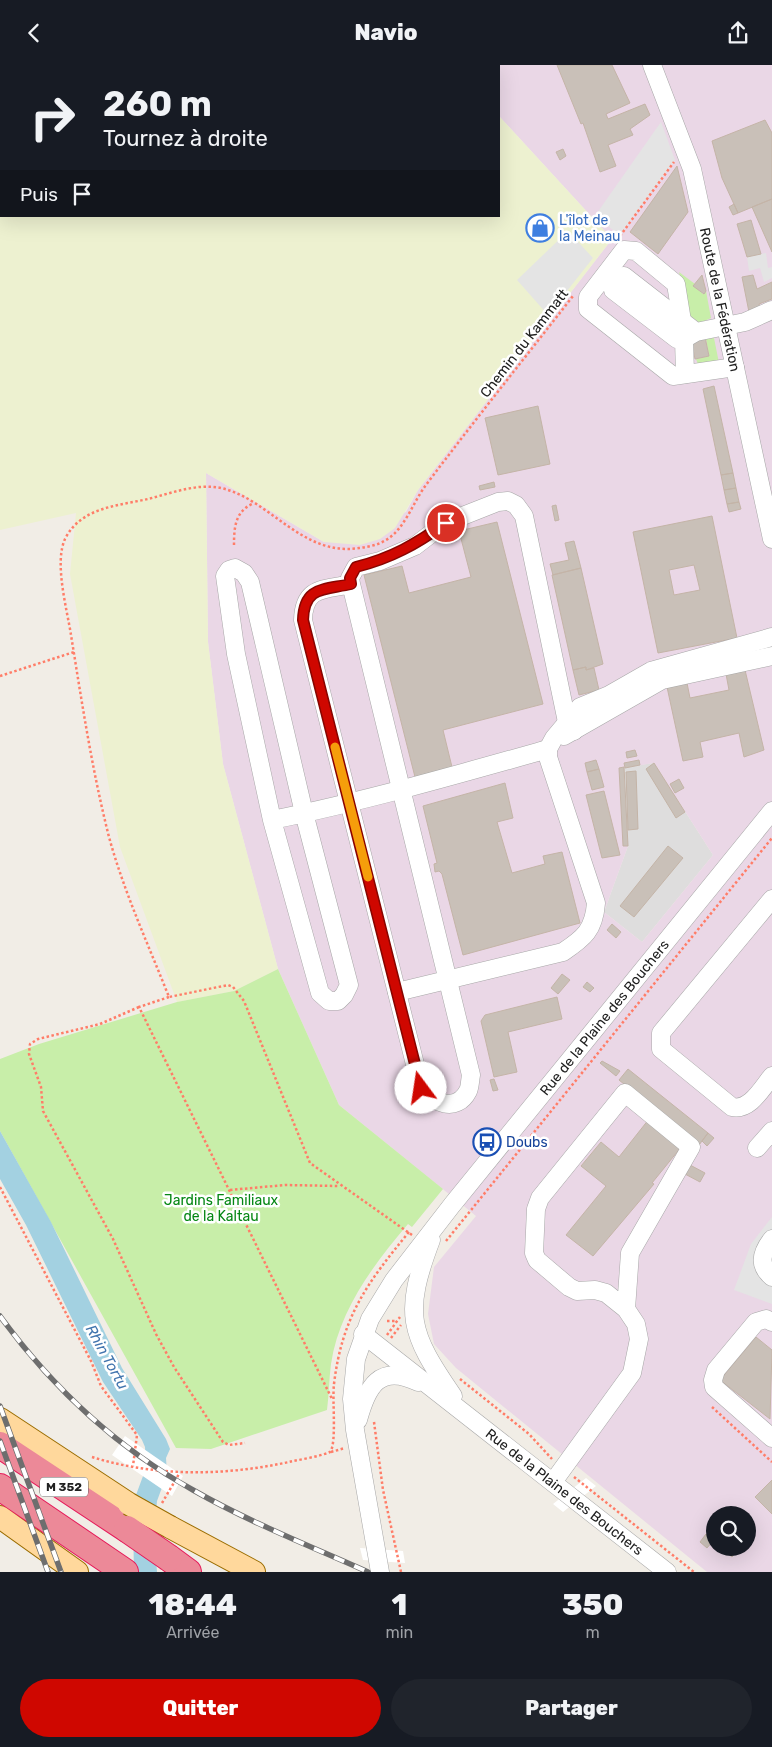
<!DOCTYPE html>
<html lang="fr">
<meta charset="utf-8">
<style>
:root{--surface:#171b24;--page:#20242c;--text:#f1f3f6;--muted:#9ea1a6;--accent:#cf0700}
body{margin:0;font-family:Rubik,sans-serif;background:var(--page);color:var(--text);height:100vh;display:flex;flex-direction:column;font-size:19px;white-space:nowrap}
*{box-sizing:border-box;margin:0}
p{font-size:16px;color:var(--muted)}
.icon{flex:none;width:28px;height:28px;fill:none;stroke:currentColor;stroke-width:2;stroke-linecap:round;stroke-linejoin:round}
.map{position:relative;height:1507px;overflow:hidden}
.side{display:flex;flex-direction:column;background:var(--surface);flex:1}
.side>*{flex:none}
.top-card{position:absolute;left:0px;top:0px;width:500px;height:152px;box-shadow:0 5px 20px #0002;background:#171b24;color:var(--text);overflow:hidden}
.buttons{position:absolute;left:706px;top:1441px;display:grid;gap:10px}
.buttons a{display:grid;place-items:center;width:50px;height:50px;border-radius:50%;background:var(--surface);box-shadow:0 5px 20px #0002;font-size:25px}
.pin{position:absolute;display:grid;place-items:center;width:42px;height:42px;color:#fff;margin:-21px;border:2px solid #fff;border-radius:50%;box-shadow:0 1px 5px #0007}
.me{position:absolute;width:55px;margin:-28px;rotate:346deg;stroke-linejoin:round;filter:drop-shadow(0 0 4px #0008)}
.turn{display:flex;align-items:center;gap:18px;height:105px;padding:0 20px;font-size:22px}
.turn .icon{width:65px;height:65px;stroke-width:2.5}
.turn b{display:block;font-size:35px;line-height:42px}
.then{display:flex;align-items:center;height:48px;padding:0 20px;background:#0003;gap:10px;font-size:19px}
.eta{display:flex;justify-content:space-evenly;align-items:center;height:85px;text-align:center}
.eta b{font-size:30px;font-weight:800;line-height:35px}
.action{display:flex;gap:10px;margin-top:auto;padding:10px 20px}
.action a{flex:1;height:58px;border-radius:30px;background:var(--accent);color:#fff;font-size:20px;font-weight:800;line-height:58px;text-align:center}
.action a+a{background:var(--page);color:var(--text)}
header{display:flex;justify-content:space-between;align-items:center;height:65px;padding:0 20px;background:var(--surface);font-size:22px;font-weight:800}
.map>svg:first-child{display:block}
.residential{fill:#dedddd}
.industrial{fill:#ead7e6;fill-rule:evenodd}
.farmland{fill:#edf1d0}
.grass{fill:#c8eea9}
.parking{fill:#e4e4e4}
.water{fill:#a3d1e1}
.pier{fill:#fff}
.building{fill:#c9c0b8;stroke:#c4b4a7;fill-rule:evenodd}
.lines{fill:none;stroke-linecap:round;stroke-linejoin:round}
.minor-casing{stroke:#a7a7a7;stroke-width:19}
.major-casing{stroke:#9b6d00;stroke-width:24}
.highway-casing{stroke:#e61b5a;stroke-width:28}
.path{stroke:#ff7d68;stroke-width:2.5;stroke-dasharray:2.5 2.5;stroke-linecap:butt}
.minor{stroke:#fff;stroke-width:18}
.major{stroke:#ffd89c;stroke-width:22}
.highway{stroke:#ec8998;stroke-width:26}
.rail-casing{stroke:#6e6e6e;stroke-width:5.5}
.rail{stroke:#fff;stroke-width:4;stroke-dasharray:11;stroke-linecap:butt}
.major-bridge-casing{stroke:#9b6d00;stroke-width:24;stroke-linecap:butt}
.highway-bridge-casing{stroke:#e61b5a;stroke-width:28;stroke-linecap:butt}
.major-bridge{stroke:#ffd89c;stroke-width:22}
.highway-bridge{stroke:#ec8998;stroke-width:26}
.route-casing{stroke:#870500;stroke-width:12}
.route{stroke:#cf0700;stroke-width:9}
.slow{stroke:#f59e0b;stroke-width:9}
.labels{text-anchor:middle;stroke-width:5;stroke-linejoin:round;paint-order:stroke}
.shield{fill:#fff;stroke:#636363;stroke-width:1}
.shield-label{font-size:12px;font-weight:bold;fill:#202020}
.shop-label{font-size:14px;fill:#366cbe;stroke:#fff;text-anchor:start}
.street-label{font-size:14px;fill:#202020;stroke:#fff}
.transit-label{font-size:14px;fill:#164399;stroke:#fff;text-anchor:start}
.park-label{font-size:14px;fill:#058714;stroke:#fff}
.water-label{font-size:15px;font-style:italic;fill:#4275ae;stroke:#fff}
</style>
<header><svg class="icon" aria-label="back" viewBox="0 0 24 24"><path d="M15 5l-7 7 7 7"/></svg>Navio<svg class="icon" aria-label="share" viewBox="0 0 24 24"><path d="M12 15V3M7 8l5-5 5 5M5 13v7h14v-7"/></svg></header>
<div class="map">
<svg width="772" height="1507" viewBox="0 0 772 1507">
<rect width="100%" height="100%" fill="#f1ede6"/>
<path class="residential" d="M654,698l59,92 -71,87 -38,-30 24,-66 -4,-79z"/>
<path class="industrial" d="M451,0h321v1507h-65l-251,-204 -22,-24 -6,-30 6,-47 42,-51 -137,-111 -61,-136 -55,-205 -15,-122 -2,-169 118,69 82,-30 12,-22 194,-251 -113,-123v-50zM654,698l59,92 -71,87 -38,-30 24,-66 -4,-78zM715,1450h33v32h-33z"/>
<path class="farmland" d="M0,0l453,1h-452v150h498v-100l113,123 -194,251 -23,38 -15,11 -20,6 -36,-3 -118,-69 2,169 15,122 55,205 -44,22 -57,11 -57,-155 -50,-273 6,-61 -76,17z"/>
<path class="grass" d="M679,207l16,12 -1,2 9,8 3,-3 5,27 -11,5 -11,-8z
M714,273l5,25 -20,4 -3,-8 13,-3 -3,-17z
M278,904l61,136 104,84 -31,38 -4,-3c-34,40 -69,86 -77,140 -2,15 -2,31 -4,46l-116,39 -35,-1 -176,-317v-72l39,-15 138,-42 57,-11z"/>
<path class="parking" d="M661,57l14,38 -55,75 -19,-14 1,-4 -5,-4z
M568,166l25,27 -45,57 -31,-35z
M766,188l2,15 4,-1v11l-8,4 -4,-14 -11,3 -2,-14z
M772,1152v87l-38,-14 17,-46z"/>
<path class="water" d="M0,1066l51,91 71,146 44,71 4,10 -4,9 1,16 -10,27 -3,32 3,39h-23l-1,-49 3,-28 10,-27 -1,-21 -3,-7 -39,-58 -77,-157 -26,-46z"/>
<path class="pier" d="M125,1371l58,40 -11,20 -60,-41z
M586,1413l10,8 -33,26 -10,-8z
M360,1483l43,3 2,12 -42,-3z"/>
<path class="building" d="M557,0h55l18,38 -24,11 2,5 37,-15 5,11 -20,14 3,6 -25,10 8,21 -16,6 -17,-49 -2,1z
M765,55l7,13v66l-34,14 -16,-35 -10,-37z
M563,84l3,7 -6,4 -4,-8z
M677,101l11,46 -30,42 -28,-22z
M772,134v53l-20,-45z
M734,139l4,9 -5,2 -4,-8z
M751,155l10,34 -14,3 -10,-33z
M702,210l4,16 -2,3 -11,-8z
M753,210l4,14 15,-7v17l-13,5 1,3 -11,5 -7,-35z
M705,272l4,19 -14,3 -4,-20z
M714,321l19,87 -12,2 -18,-86z
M538,341l12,58 -52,11 -13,-57z
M733,408l3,15 -12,2 -3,-15z
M494,417l1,5 -15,3 -1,-4z
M736,423l3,14 -12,2 -3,-14z
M739,437l2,7 -12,3 -2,-8z
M556,440l3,15 -4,1 -3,-15z
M712,451l25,122 -79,15 -25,-121zM694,500l6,25 -26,5 -5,-25z
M497,457l46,182 -100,26 9,37 -37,10 -51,-202 38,-9 7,27 62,-16 -12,-46z
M574,476l7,27 -28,7 -3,-11 19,-4 -4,-17z
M581,503l22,96 -17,6v-3l-13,3 -21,-95z
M586,602v3l8,-2 5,22 -20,5 -6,-25z
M745,605l19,80 -20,7 -5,-24 -39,9 3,15 -20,4 -16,-74 20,-4 3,15 39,-8 -3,-16z
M635,685l2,6 -10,2 -1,-6z
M596,695l3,9 -12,3 -2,-9z
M639,695l1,5 -15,3 -1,-5z
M654,698l31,49 -9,6 -30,-49z
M624,702l4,79h-5l-4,-78z
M599,704l5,18 -12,3 -5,-18z
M636,706l2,58 -10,1 -2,-58z
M679,714l5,9 -9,5 -5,-9z
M505,718l8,35 -16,4 15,51 33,-9 -2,-8 19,-4 18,71 -117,32 -21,-81 -3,-3 -4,1 -1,-8 3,-1 -14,-57z
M604,726l16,64 -18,3 -16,-63z
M668,781l15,12 -49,59 -14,-11z
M612,859l9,8 -5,6 -9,-8z
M562,909l8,6 -12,14 -7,-6z
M587,917l7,6 -4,4 -7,-5z
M557,932l5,22 -54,13 9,40 -23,5 -13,-56 4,-6z
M602,996l18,10 -4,5 -16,-13z
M628,1004l80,64 -9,12 -80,-65z
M494,1014l4,11 -5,1 -3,-11z
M649,1054l33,27 -30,37 2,1 -61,72 -27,-21 40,-49 -25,-20 20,-24 18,15z
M708,1068l6,5 -7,8 -5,-5z
M690,1100l15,8 -5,9 -15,-8z
M756,1272l16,13 -2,69 -50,-39z
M772,1415v34l-17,-17z
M706,1469l7,7 -6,7 -7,-6z
M720,1482h21l-9,10z"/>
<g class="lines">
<g class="minor-casing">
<g id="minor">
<path id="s1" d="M652,0l40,104 80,370"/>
<path d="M682,256l-6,-37 -40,-33 -12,-1 -36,47v12l85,67 62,-9"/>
<path d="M696,267l-12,7h-7l-64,-49 11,-14 72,56 49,-10 27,-12"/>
<path d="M684,274l1,35"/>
<path d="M351,519c-27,6 -47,2 -48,36l118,468c12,14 35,26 47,3 2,-4 2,-11 3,-16l-120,-491 -1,-6 6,-11 24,-6 35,-15 30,-23 53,-21 10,-1 8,4 8,11 43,206 7,9"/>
<path d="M564,671l98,-56 110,-24"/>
<path d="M272,755l-36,-166 -11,-78 4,-6 6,-2 9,5 6,9 54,231 45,172 -5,10 -6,6h-9l-9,-8 -48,-173c93,-19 184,-45 276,-71"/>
<path d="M772,834l-111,134v16l71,58c18,4 30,-19 40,-31"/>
<path d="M397,927l166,-40c21,-14 31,-22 33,-49l-48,-146v-8l6,-11 26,-31 29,-12 42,-24 121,-34"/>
<path d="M757,1083l15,-17"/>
<path d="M772,1174c-11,14 -14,26 0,38"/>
<path d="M431,1175c-28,74 -22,92 22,156"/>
<path d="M772,1257l-6,-3 -10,3 -40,48 -3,10 1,7 58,51"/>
<path id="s2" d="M363,1269l304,238"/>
<path d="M358,1355c9,-33 21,-57 60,-38"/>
<path d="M553,1417l79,-109 7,-34 -3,-15 -10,-15 -20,-16 -11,-3 -18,1 -8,-4 -32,-27 -3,-7 2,-44 4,-11 85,-105 66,54 -61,106 -4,56"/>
<path id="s3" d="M380,1507l-25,-142 -3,-31 4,-40 14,-40 24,-39 58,-75 320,-394"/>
</g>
</g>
<g class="major-casing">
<path id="major" d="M0,1354l129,85
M0,1452l77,55
M170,1462l84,45"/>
</g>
<g class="highway-casing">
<path id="highway" d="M0,1380l127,84
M0,1422l125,85
M169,1493l19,14"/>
</g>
<path class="path" d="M620,171l54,-74
M234,480c0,-17 1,-33 18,-41
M0,611l74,-24
M169,932l-30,10 193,392
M139,942l-39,17 -62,15 -8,5 -1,10 12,33 2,24 70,128 43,95 18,33 49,75 6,3 16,-2
M0,1122l91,174 10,25 36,49 -4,31
M230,1125l55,-5 53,1
M412,1170l-102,-72 -66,-162 -11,-14 -5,-2 -59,12c-21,-53 -45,-105 -60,-160 -17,-67 -27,-134 -38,-202 -4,-26 -17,-72 -6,-96 16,-32 52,-33 83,-40 24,-6 49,-16 73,-11 49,11 81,69 138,60 9,-1 19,-3 27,-8 19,-11 27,-38 40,-55 48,-64 98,-126 147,-189
M446,1176l326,-403
M387,1256h10
M387,1270l13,-18
M391,1273l10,-13
M460,1314l69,55 23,25
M712,1342l60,55
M374,1357l9,68 18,82
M331,1387l14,-4
M92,1392c64,20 132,19 197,5 13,-3 29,-5 41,-10 7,-8 2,-53 4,-68 8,-67 33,-101 75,-152
M574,1412l120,95
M162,1438l17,-29"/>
<use href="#minor" class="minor"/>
<use href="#major" class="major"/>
<use href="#highway" class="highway"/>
<g class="rail-casing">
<path id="rail" d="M0,1251c52,71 116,131 193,174 56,32 117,56 175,82
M0,1341l61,166
M0,1376l48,131"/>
</g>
<use href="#rail" class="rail"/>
<g class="major-bridge-casing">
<path id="major-bridge" d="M129,1439l41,23"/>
</g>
<g class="highway-bridge-casing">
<path id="highway-bridge" d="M127,1464l42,29"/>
</g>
<use href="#major-bridge" class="major-bridge"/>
<use href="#highway-bridge" class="highway-bridge"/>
</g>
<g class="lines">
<g class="route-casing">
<path id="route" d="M421,1023l-118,-468c1,-34 21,-30 48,-36l-1,-6 6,-11c36,-9 60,-23 90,-44"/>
</g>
<use href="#route" class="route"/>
<path class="slow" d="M335,682l33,130"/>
</g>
<defs>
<g id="shop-ring" transform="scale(1.4375)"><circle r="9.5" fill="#fff" stroke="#3f7fe0" stroke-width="1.5"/><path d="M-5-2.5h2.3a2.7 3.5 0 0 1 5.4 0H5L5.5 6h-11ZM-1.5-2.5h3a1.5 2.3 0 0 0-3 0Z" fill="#3f7fe0"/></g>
<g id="bus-ring" transform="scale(1.4375)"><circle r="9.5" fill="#fff" stroke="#1a4fb4" stroke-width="1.5"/><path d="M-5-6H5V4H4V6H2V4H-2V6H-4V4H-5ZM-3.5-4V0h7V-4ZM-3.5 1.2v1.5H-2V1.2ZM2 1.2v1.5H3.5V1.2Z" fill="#1a4fb4"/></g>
</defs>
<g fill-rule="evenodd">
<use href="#shop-ring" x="540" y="163"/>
<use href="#bus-ring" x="487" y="1077"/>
</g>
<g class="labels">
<rect class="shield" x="40" y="1412.5" width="48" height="19" rx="4"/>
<g class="shield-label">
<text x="64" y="1426">M 352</text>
</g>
<g class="shop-label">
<text x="559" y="160">L'îlot de<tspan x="559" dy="16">la Meinau</tspan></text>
</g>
<g class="street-label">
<text dy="5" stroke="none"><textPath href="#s1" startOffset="245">Route de la Fédération</textPath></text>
<text transform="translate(524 278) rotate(-52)" y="5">Chemin du Kammatt</text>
<text dy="5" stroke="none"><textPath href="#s3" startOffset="640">Rue de la Plaine des Bouchers</textPath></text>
<text dy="5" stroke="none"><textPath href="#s2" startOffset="256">Rue de la Plaine des Bouchers</textPath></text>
</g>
<g class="transit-label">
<text x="506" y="1082">Doubs</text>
</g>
<g class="park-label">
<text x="221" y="1140">Jardins Familiaux<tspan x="221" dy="16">de la Kaltau</tspan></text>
</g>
<g class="water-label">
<text transform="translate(107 1292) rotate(61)" y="5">Rhin Tortu</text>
</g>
</g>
</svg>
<div class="buttons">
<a><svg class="icon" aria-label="search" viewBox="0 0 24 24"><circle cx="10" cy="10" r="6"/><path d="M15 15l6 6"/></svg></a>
</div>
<div class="pin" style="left:446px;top:458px;background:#d93025"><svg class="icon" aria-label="arrive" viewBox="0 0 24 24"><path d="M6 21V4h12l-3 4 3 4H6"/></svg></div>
<svg class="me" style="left:421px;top:1023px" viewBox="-20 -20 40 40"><circle r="19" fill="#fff"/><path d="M0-13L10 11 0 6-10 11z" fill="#cf0700"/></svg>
<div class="top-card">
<div class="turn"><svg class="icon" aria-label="right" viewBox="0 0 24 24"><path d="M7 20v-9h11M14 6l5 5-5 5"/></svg><div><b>260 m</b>Tournez à droite</div></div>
<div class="then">Puis<svg class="icon" aria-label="arrive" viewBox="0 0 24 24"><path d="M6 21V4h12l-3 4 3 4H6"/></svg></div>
</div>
</div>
<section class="side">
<div class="eta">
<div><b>18:44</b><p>Arrivée</p></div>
<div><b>1</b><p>min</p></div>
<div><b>350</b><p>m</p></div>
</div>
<div class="action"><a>Quitter</a><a>Partager</a></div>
</section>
